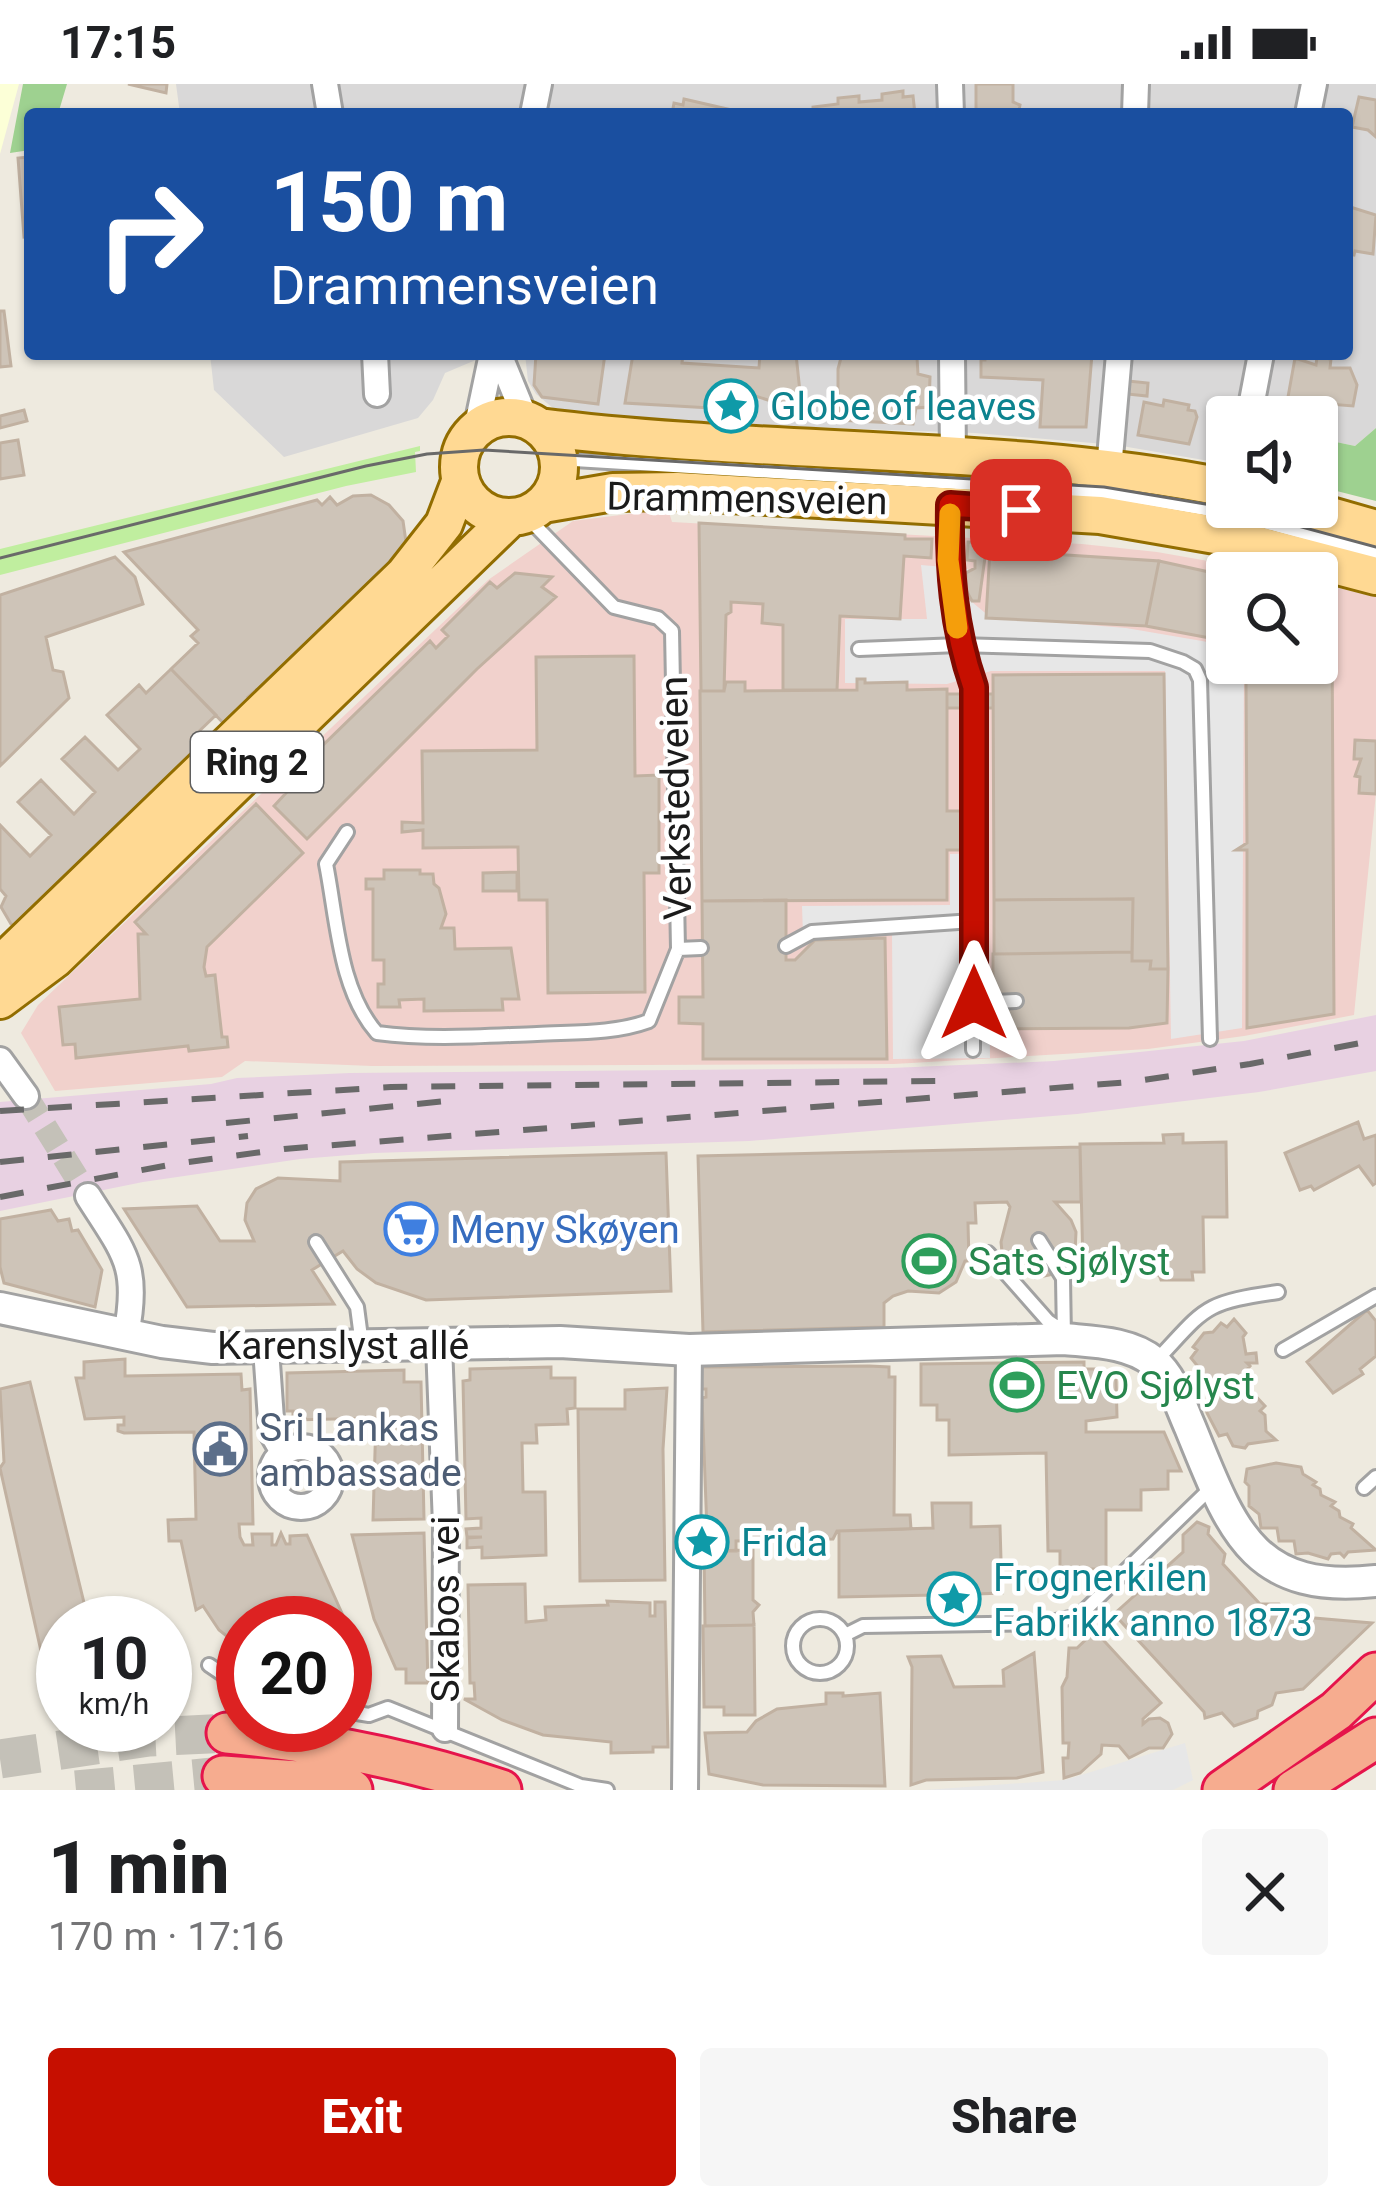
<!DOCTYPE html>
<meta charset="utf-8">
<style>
:root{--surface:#fff;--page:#f6f6f6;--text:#202124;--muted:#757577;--accent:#c60f00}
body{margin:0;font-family:Roboto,sans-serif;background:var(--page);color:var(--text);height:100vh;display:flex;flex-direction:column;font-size:45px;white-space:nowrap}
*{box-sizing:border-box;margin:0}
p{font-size:39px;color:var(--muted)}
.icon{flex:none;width:66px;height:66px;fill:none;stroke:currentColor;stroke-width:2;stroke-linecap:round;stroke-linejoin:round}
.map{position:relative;height:1706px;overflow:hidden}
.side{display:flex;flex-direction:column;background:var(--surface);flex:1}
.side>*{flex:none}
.hud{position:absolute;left:24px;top:24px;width:1329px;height:252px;border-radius:12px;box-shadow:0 3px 9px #0004;background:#1a4fa0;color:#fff;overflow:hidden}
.controls{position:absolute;left:1206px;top:312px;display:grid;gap:24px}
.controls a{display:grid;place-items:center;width:132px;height:132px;border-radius:12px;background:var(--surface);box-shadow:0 3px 9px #0004;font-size:60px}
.speed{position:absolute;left:36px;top:1512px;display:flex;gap:24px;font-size:60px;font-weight:700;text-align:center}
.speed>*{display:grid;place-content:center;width:156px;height:156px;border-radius:50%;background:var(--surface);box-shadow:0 3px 9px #0004;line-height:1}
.speed small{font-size:30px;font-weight:400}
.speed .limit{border:18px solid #d22;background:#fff;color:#111}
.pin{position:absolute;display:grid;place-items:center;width:102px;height:102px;color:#fff;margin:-51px;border-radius:24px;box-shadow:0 6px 18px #0006}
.me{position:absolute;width:132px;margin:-66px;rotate:0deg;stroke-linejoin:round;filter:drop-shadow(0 0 9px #0008)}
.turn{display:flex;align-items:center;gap:42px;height:252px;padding:0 48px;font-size:54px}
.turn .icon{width:156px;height:156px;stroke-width:2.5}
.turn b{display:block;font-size:84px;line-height:102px}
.round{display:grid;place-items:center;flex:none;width:126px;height:126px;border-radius:12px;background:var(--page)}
.overview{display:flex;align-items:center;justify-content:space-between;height:204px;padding:0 48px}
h1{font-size:72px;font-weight:800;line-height:90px}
.action{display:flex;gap:24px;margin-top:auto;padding:24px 48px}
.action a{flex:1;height:138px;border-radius:12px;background:var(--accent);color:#fff;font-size:48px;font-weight:800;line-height:138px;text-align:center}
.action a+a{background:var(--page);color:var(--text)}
.status{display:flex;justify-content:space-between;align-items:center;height:84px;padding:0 60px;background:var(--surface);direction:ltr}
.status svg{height:33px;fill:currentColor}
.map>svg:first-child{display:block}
.residential{fill:#d9d8d8}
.commercial{fill:#f1d1cc}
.industrial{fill:#e8d1e2}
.education{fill:#fcffd7}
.grass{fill:#c0ee9f}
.forest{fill:#9ed190}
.parking{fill:#e7e7e7}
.building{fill:#cec4b8;stroke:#c1b1a1;stroke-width:3}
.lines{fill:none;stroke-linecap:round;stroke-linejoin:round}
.minor-tunnel{stroke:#c4c1b8;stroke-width:24;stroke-dasharray:24 12;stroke-linecap:butt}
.trunk-tunnel{stroke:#c4c1b8;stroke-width:39;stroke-dasharray:39 20;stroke-linecap:butt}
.service-casing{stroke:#a2a2a2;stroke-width:18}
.minor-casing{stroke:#a2a2a2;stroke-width:30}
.tertiary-casing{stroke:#a2a2a2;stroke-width:36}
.primary-casing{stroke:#926d00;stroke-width:42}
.trunk-casing{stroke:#e5144b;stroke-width:45}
.service{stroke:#fff;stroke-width:12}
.minor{stroke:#fff;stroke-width:24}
.tertiary{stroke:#fff;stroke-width:30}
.primary{stroke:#ffd993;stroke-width:36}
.trunk{stroke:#f6ac8f;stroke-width:39}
.tram{stroke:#696969;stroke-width:3}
.rail{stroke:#696969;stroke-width:6;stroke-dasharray:24 24;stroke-linecap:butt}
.route-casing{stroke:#810a00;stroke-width:30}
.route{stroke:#c60f00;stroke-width:21}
.slow{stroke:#f59e0b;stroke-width:21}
.labels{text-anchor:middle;stroke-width:9;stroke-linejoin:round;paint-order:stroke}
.shield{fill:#fff;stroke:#5f5f5f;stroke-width:3}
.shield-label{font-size:36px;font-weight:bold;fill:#1b1b1b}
.culture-label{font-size:39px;fill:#0d838f;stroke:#fff;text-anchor:start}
.street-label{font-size:39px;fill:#1b1b1b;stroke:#fff}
.shop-label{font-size:39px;fill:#366cbe;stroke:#fff;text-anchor:start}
.leisure-label{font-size:39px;fill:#27864d;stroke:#fff;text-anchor:start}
.service-label{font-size:39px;fill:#4e5e75;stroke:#fff;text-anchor:start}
</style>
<div class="status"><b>17:15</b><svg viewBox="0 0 49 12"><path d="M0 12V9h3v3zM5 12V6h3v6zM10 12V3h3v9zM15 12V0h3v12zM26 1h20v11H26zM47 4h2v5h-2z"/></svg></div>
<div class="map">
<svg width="1376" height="1706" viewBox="0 0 1376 1706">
<rect width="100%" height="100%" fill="#eeeadf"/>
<path class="residential" d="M176,0h1200v344l-21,18 -38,-8v-21h-90v47l-111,-19 -141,-12 -310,-11 -112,-14 -17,-14 -8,-13 -3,-27h822v-240h-1167z
M210,270h280l-45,19 -12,27 -15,18 -134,39 -70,-67z"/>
<path class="commercial" d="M668,425l4,13 410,22 75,8 120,21h-50v90h90v-80l59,14v196l-22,222 -110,21 -96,13 -151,9 -103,6 -522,2 -127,-5 -23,16 -167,14 -34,-58 17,-28 66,-63 384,-362 85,-59z"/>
<path class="industrial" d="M1376,931v56l-117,21 -182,22 -328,27 -375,12 -74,6 -157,23 -143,29v-109l211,-18 26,-6 113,-5 541,-5 163,-7 190,-20z"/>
<path class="education" d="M0,0h19l-19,70z"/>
<path class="grass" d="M420,362v5l-5,1 1,20 -70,14 -346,89v-26z"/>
<path class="forest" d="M23,0h44l-9,30h-28v36l-20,3z
M1376,344v73l-59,-15v-48l38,8z"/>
<path class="parking" d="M921,481l47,4 -2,28 24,20 136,11 76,13 25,5v17h17l-2,365 -71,11 -6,-368h-174l-44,13 -102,-1v-64h82z
M988,769l2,205 -97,1 -1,-125 -89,1 -1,-29 148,-1v-51z
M1185,1659l8,37 -20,10h-248l140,-10z"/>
<path class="building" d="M128,0h39l-1,9z
M976,0h37v18l7,3 -1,5 -5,4h-38z
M903,7v6l10,-1 2,18h-102v-7l25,-3v-6l21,-2v6l23,-2v-6z
M1359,13l17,3v37l-8,-7 -16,-3z
M684,15l65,15h-77l2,-11 9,2z
M30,73v79l-6,1 -6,-79z
M1347,122l29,9 -3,39 -18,-3 -1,4 -7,-1z
M0,227h4l7,55 -11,1z
M536,270h69l-7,50 -56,-7 -8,-12z
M633,270h50l-1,9 77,5 1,-14h36l6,57 -56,-18 -1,17 -120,-7z
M842,270l75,4 1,16 12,3 -1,30 -13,1 -3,16 -75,-4v-51z
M986,270h106l-6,73h-46l3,-47 -62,-3v-17h4z
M1317,273l14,2 -1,9h20l7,17 -4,21 -24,-2 -2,8 -25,-5 1,-7 -15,-3 7,-39 21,7z
M1128,297l20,2 -1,13 -20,-2z
M1164,316l25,5 -1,5 7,1 2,6 -8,27 -51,-9 6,-33 19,4z
M24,326l3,11 -27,7v-12z
M18,356l6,35 -24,4v-36z
M371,411l18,10 14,16 4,28 -145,147 -6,-6 -8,7 6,6 -26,25 -57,-59 27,-26 -7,-7 7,-6 -74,-78 193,-52 5,5 8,-8 7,8 16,-9z
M699,439l206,12v4h27l-1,19 -27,-2 -4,63 -60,-3 -3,74h-54v-65l-21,-2 1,-19 -32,-2v10l-5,3 -2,76h-23z
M968,458l19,1 -8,58h-7l-6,-11v-17l9,-5v-7l-8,-1z
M990,466l169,11 -13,65 -160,-8z
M115,473l20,20 8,27 -97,33 7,33 10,2 6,26 -69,68v-171z
M1159,477l68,15 -12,63 -69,-13z
M515,489l37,4 -10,10 14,10 -79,72 -170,170 -33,-33 12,-13 -6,-6 150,-146 6,7 12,-12 -6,-6 48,-48 7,6z
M1317,546h15l2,384 -87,14v-178h-11l11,-7 -1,-162 -7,-2 1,-15 77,-1z
M634,572l1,120 24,-1v98h-15l1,119 -97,1 -1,-93h-28l-1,-53 -95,1v-18l-21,2v-10l21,1 -1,-72 115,-1 -1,-93z
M171,585l45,46 -25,24 13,13 -188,174 -5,-2 -10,-17 5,-11 -6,-7v-64l30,31 21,-21 -33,-33 23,-22 33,34 21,-22 -33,-33 23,-22 33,33 22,-21 -33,-34 32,-30 7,8z
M1164,590l4,295h-18l1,-8h-19l1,-62 -139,1 -1,-225z
M857,595h8v4l42,-1v8l40,-1v122h19v39h-19v50l-245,1 -2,-210h24l2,-9h19v9l112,-1z
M947,610h46v14h-46z
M1355,656l21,1v53l-17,-1 1,-16 -5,-1 6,-17h-7z
M256,720l47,49 -96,94 -3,20 2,9 9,-1 7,62h5l1,10 -39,4 -1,-5 -112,12 -1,-14 -12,1 -4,-38 81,-8 -2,-65h8l-11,-12z
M384,786h36v4h13l1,10 5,4 7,26 -5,14h13l1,21 56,-1 8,51h-17l1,11 -79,1v-12l-25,1 1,7h-22v-23h6v-24h-11v-71h-7v-10h18z
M517,788v19h-34v-18z
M1133,815l-1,53 -138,2v-54z
M786,816v60h9l20,-20 70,-2 2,121h-184v-35l-24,-1v-26h24l-1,-96z
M1132,868v9h19l-1,8h18l-1,54 -38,5 -136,1v-75z
M1358,1038l6,17 12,-4v48l-3,2 -14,-19 -45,24 -3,-4 -11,4 -15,-37z
M1183,1050v9l43,-1 1,75h-24l1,55h-12l1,8h-32l-2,-5h-12v-10l-64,1 -3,-122 84,-1 -1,-8z
M1080,1063l1,55h-26l16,18 5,12 -1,21 -16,20 -24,5 -20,-8 -13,-18 -1,-10 9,-35 -3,-5 -32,1 1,20h-8l1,38h-4l-9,21 -17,11 -31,-2 -15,5 -9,7v24l-181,5 -5,-176z
M666,1069l5,138 -245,9 -50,-17 -19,-14 -14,-18 -31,19 22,34 -147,3 -63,-98 73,-3 23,35h34l-9,-21 2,-17 9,-14 22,-11 62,3v-19z
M51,1126l7,11 11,-2 3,12 6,-1 24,40 -7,37 -91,-24 -4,-16v-48z
M1367,1226l9,11v35l-16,13 3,5 -30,19 -26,-31z
M1234,1235l12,14 -3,4 3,17 10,-1 1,10h-10l3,3 -5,6 4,17 16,17 -5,5 5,4 1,16 10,9 -28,4 -3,4 -12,-2 -6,-12 -8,2 -12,-23 -2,-8 7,-8 -12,-10 5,-5 -1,-8 -13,-16 6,-8 -4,-3 11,-14 9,-1 8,-9 6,4z
M125,1275v17l116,-2 1,16 8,-1 3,135h-14l1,13 4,8h9l-1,-11h20v11h4l5,-12 5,11h4v-8l17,-1 42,94v32h-4v-38h-102v26l-24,-19 -16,-24 -7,4 -15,-69h-12l-1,-21 28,-1 -2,-87 -70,1 -6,-2v-6h6v-8l-39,2 -9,-41h8v-16z
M1084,1278v7h16l4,8h12l1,40 -31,4v11h78l17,39h-13v18l-27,1v20h-35v59h-46v-18h-12l-2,-98 -97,2v-35h-12v-15h-16v-41z
M869,1282l20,1v10h6l-1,138h16l1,14 -74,2 -4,8 -97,2v10h-33l4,-20 -5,-133 4,-1v-8h-4l-1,-22z
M551,1283v11h24v30l-8,1 1,15 -32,1 1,18h-15l1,49h22l1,63 -64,3v-11l-15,1v-10l15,-1h-15l-1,-8 15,-1v-10l-15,1 -3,-138 7,-1v-11z
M404,1286v12h17l3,137 -51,1 3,-102 -83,2v-9h-6v-38z
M30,1298l58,237 -2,4h-23v93l-7,2 -56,-250 4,-6 -4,-73z
M667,1304l-4,61 2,131 -85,1 -2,-172h47v-19z
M1276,1379l25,4 2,7 13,8 -3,3 7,4 1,6 14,7 -4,4 8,5 1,6 13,7 -2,4 25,22 -28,2 -4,5 -4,-4 -9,1 -3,5 -20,-6 -12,1 -2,-13h-15l-2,-13h-16l-2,-14 -10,-8v-20l-4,-4 2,-13z
M932,1419h39v24l29,-1 2,67 -53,2v10l-10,1 -3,-11 -97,2v-66l94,-3z
M1197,1438l12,5 -1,7 17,20 -2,10 37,40h19l12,12 81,7 -69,66 -27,4 -4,12 -14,6 -1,7 -23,8 -12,-13 -17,5 -1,-6 -90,-98 69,-62v-17z
M424,1449l4,150h-22v-14h-10l-22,-50 -22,-84z
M753,1466v50l6,5 -6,7 1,13 -49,1 -1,-75z
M525,1500l1,38 20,-2 -1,-13 63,-2 -1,-4 43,2v13h5v-14h10l3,145h-15v5l-42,1v-11l-68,-7 -41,-15 -38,-21h11l-1,-16h-4l-2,-98z
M754,1541l1,90h-31v-8h-20l-1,-81z
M1095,1547l66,72 -18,16v5l6,-5 11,-1 8,5 4,11 -9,14h-14l-20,10 -10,-12 -17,-1 -1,9 -21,19 -16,5 -1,-20h5l1,-15h-6l-1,-56 5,-10 2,-29h8z
M1034,1569l9,119 -26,6 -91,2 -15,5 1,-118 -4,-10 33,-1 13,31 50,-1 -1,-16z
M367,1598v15l-22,-2v-12z
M826,1609h17v3l37,-3 5,93 -122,-1 -54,-11 -4,-41 42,-1 9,-11 21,-12 49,-5z"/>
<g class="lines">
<path class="minor-tunnel" d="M26,1012l62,100"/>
<path class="trunk-tunnel" d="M0,1675l149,-22 78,-4
M76,1706l147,-14"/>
<g class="service-casing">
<path id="service" d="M558,375l545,33 131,22 142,39
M950,428l-2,49 11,84 191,6 33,11 12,7 5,11 10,359
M859,565l100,-4 14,42v363
M347,748l-21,32c11,55 13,126 51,169 53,7 106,3 160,1 38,-2 76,0 112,-13l29,-72 -6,-318 -14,-13 -44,-11 -89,-92
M786,862l26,-14 161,-11
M678,865l23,-1
M973,919l43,-2
M1039,1156l24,38 1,60
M316,1158l41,65 5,38
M988,1169l60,68 15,10
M1283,1266l93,-54
M1155,1278c51,-54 46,-59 123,-70
M1364,1404l12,-11
M793 1562a27 27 0 1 1 54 0a27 27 0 1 1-54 0Z
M845,1551l18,-9 183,-3 33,-7 134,-130
M209,1581l34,23
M345,1627l24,4 19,-7 193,78 26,4"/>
</g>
<g class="minor-casing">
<path id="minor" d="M325,0l5,30
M950,0l1,30
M533,30l6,-30
M1135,30l1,-30
M1308,30l6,-30
M375,270l2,40
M499,270l27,66
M952,270l1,102
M1249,333l12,-63
M476,346l16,-76
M1109,385l10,-115
M0,976l26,36
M88,1112c36,57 52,69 38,139
M439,1261l7,180 -1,204
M266,1265l6,84 11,19
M271 1393a30 30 0 1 1 60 0a30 30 0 1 1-60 0Z
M685,1706l4,-440"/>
</g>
<g class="tertiary-casing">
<path id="tertiary" d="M0,1224l162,34 51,6 347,-6 129,8 375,-11c30,3 65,3 90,23 19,16 26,43 36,65 41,100 61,168 186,154"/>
</g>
<g class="primary-casing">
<path id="primary" d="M459 383a50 50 0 1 1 100 0a50 50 0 1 1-100 0Z
M539,343c228,29 462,16 688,61
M543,420l70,-12 64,-1 423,24 127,22 149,39
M1299,423l77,22
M0,881l404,-390 40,-51 16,-42
M0,916l55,-41 455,-441"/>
</g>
<g class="trunk-casing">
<path id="trunk" d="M227,1649c96,9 183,26 274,57
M223,1692l76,5 53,9
M1223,1706l113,-79 40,-38
M1294,1706l82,-52"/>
</g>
<use href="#service" class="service"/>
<use href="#minor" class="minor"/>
<use href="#tertiary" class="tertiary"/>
<use href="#primary" class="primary"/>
<use href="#trunk" class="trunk"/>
<path class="tram" d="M0,474l366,-92 61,-12 57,-4 620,37 131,22 141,38"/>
<path class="rail" d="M0,1027l391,-24 551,-6
M226,1039l221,-22
M0,1078l248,-26
M0,1113l174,-33 110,-15 846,-67 120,-18 126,-24"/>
</g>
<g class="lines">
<g class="route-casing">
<path id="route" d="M974,919v-316c-21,-60 -25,-119 -24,-182l71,5"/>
</g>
<use href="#route" class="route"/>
<path class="slow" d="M950,430l-2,46 9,68"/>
</g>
<defs>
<g id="sight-ring" transform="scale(2.7)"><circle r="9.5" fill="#fff" stroke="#0f9aa8" stroke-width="1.5"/><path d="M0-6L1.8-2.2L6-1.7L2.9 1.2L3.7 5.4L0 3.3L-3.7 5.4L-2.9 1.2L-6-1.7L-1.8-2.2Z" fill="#0f9aa8"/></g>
<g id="supermarket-ring" transform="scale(2.7)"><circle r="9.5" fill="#fff" stroke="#3f7fe0" stroke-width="1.5"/><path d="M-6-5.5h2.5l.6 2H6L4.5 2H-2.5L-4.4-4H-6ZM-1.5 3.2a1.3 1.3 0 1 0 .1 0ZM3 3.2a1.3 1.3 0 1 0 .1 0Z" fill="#3f7fe0"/></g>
<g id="stadium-ring" transform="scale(2.7)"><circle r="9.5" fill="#fff" stroke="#2e9e5b" stroke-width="1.5"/><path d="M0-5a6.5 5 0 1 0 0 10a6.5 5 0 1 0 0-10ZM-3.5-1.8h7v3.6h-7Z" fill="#2e9e5b"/></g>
<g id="civic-ring" transform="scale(2.7)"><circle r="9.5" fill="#fff" stroke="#5c6f8a" stroke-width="1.5"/><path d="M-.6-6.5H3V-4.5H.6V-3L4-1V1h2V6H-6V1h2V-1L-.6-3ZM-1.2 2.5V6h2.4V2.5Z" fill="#5c6f8a"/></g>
</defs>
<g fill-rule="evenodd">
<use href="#sight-ring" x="731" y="322"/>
<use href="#supermarket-ring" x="411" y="1145"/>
<use href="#stadium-ring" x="929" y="1177"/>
<use href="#stadium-ring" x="1017" y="1301"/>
<use href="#civic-ring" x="220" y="1365"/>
<use href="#sight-ring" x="702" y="1458"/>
<use href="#sight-ring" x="954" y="1515"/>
</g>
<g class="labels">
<rect class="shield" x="191" y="648" width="132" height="60" rx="9"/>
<g class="shield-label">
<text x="257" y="691">Ring 2</text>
</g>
<g class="culture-label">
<text x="770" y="336">Globe of leaves</text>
<text x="741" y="1472">Frida</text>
<text x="993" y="1507">Frognerkilen<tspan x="993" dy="45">Fabrikk anno 1873</tspan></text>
</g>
<g class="street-label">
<text transform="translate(747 414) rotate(1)" y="14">Drammensveien</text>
<text transform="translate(675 714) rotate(-91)" y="14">Verkstedveien</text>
<text x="343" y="1275">Karenslyst allé</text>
<text transform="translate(445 1525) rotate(-90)" y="14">Skabos vei</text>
</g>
<g class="shop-label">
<text x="450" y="1159">Meny Skøyen</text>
</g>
<g class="leisure-label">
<text x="968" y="1191">Sats Sjølyst</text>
<text x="1056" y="1315">EVO Sjølyst</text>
</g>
<g class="service-label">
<text x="259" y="1357">Sri Lankas<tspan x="259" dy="45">ambassade</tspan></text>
</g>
</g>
</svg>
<div class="controls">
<a><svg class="icon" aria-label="sound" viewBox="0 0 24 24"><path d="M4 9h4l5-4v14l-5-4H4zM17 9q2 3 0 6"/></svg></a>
<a><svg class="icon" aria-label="search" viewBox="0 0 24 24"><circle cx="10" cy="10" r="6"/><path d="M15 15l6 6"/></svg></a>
</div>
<div class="speed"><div>10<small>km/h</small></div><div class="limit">20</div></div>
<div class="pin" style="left:1021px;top:426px;background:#d93025"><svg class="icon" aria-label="arrive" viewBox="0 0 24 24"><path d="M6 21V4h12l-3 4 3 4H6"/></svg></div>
<svg class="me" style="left:974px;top:919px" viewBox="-20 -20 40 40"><path d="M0-17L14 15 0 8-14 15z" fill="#c60f00" stroke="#fff" stroke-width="4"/></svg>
<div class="hud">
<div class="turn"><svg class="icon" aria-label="right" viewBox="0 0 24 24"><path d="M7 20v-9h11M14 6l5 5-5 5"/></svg><div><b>150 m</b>Drammensveien</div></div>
</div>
</div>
<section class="side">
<div class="overview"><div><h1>1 min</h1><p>170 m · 17:16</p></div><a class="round"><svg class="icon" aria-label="close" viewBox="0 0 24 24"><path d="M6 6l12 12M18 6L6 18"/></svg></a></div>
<div class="action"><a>Exit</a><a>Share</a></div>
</section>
